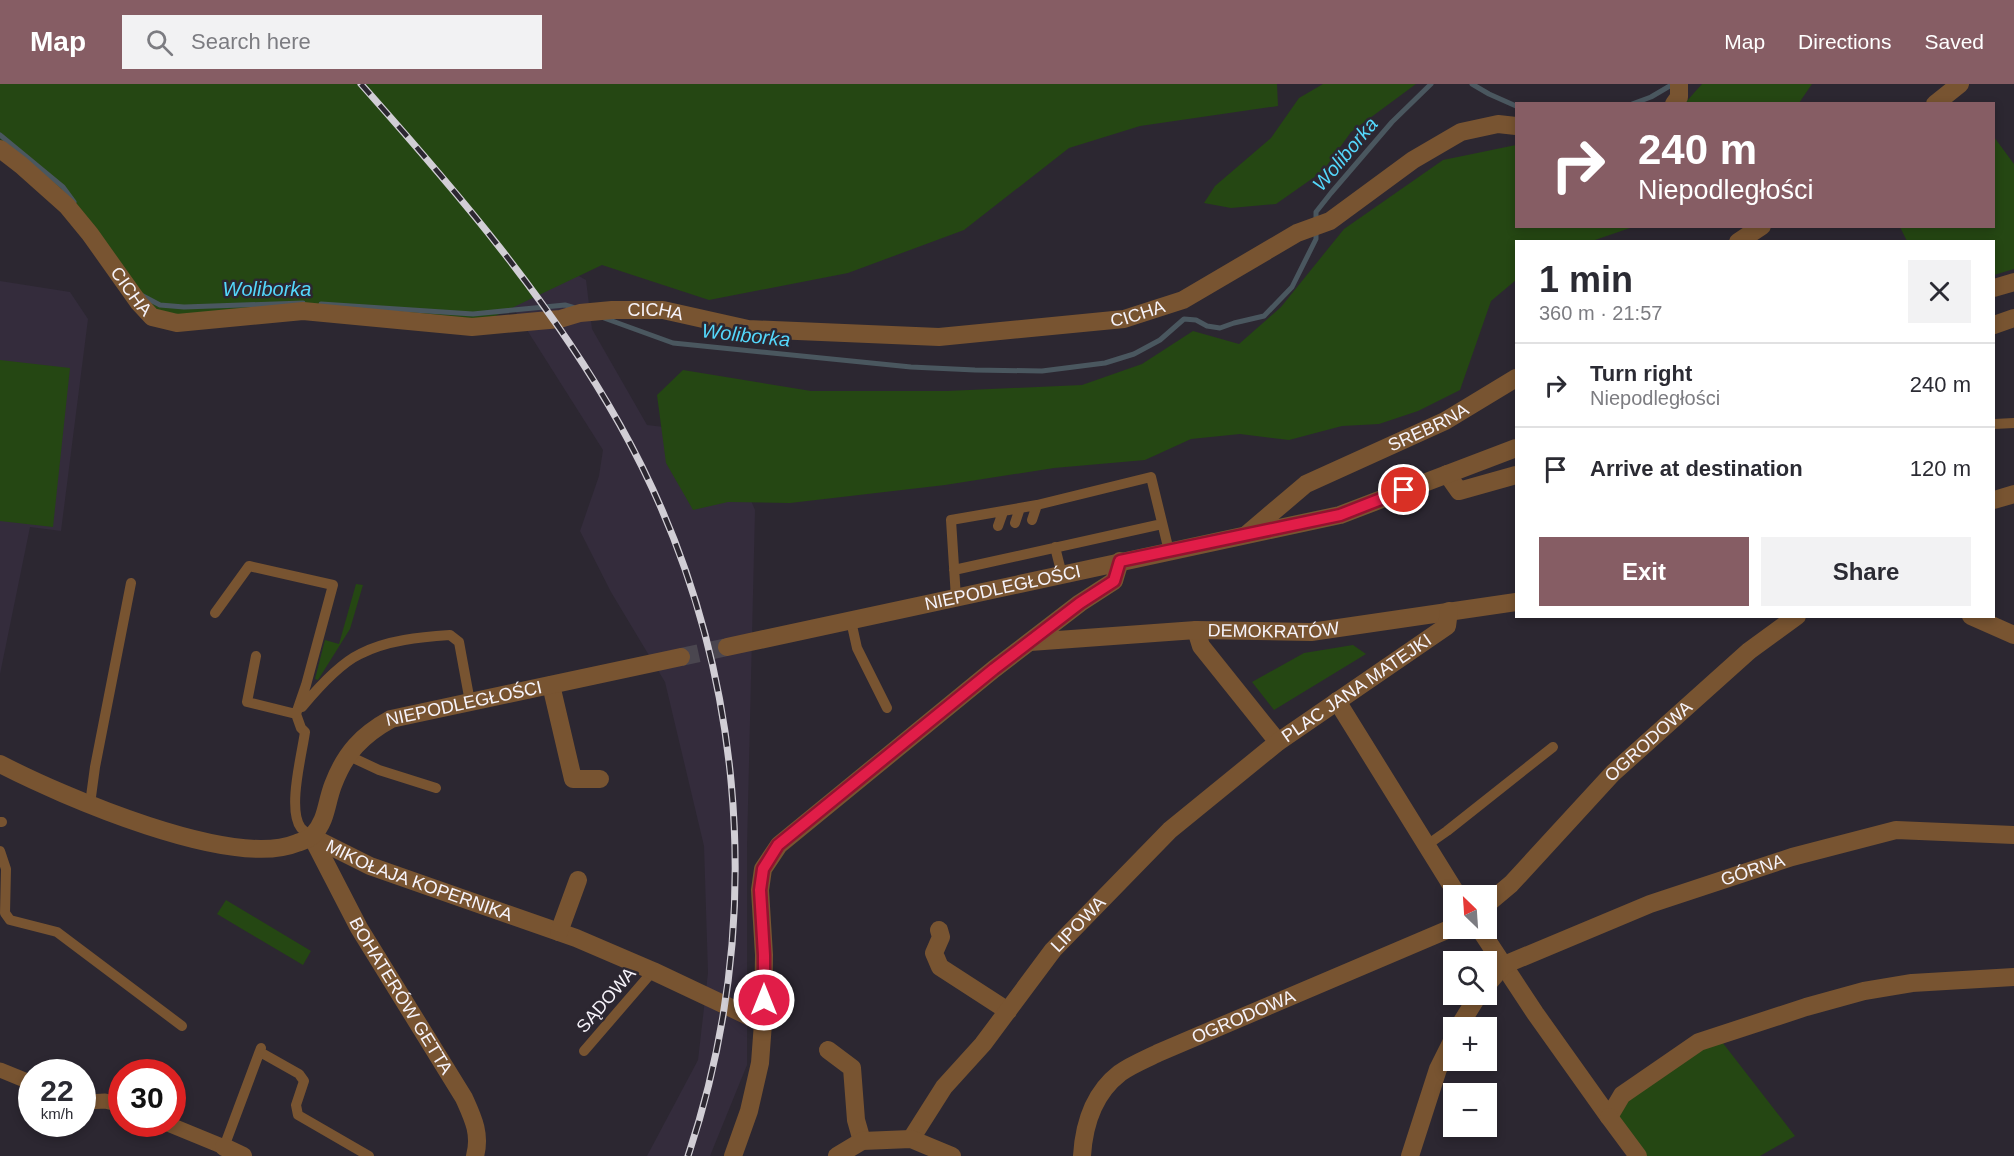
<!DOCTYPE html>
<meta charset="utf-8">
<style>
:root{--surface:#fff;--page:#f2f2f3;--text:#2b2b33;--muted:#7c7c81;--line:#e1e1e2;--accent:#865d64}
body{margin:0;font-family:Arial,sans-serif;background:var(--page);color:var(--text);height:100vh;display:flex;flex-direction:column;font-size:22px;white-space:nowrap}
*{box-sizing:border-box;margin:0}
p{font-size:20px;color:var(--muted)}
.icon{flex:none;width:33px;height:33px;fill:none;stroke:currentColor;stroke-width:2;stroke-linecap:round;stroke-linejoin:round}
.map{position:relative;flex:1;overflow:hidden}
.panel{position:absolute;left:1515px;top:156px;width:480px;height:378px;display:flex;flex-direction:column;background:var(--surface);border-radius:0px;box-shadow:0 3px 9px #0003}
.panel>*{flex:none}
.banner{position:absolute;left:1515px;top:18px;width:480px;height:126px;border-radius:0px;box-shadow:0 3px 9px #0003;background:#865d64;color:#fff;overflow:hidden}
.needle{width:39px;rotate:335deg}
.fabs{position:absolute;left:1443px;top:801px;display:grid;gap:12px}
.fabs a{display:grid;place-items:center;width:54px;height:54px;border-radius:0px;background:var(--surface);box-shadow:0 3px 9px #0003;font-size:30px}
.speed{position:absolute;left:18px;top:975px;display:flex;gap:12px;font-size:30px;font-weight:700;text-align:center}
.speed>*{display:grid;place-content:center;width:78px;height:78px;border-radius:50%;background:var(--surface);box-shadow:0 3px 9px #0003;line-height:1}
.speed small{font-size:15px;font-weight:400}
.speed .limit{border:9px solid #d22;background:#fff;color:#111}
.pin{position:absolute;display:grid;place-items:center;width:51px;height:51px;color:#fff;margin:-26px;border:3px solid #fff;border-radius:50%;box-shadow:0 2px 6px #0007}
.me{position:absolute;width:66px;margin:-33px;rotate:0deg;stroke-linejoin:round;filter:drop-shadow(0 0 4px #0008)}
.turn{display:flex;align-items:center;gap:21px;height:126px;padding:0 24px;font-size:27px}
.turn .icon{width:78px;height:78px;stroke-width:2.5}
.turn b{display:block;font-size:42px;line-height:51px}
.round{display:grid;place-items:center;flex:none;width:63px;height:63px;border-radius:0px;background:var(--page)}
.overview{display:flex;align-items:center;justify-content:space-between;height:102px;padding:0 24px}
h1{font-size:36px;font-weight:700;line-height:45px}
.action{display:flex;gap:12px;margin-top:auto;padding:12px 24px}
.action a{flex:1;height:69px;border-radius:0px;background:var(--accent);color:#fff;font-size:24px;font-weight:700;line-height:69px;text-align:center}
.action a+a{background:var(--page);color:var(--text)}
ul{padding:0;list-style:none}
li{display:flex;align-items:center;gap:18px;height:84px;padding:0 24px;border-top:2px solid var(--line)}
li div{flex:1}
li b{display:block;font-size:22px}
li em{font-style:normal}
header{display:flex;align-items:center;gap:36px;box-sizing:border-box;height:84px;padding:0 30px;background:var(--accent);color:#fff}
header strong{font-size:28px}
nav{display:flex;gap:33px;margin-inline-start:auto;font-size:21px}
.search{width:420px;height:54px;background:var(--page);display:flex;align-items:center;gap:15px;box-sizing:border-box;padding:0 21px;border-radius:0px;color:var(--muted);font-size:22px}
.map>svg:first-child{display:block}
.built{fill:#342c3c}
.green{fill:#254713}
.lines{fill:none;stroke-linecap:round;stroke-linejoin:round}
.stream{stroke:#4a575f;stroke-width:5}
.tertiary-tunnel{stroke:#4a464f;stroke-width:18;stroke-dasharray:18 9;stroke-linecap:butt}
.service{stroke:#785431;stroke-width:10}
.pedestrian{stroke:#785431;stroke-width:15}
.minor{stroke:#785431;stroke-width:18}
.tertiary{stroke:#785431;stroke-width:18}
.rail-casing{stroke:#d1ced5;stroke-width:7}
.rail{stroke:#2c2731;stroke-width:4.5;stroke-dasharray:14;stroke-linecap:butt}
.route-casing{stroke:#92132f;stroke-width:15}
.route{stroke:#e11d48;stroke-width:10}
.labels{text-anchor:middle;stroke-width:5;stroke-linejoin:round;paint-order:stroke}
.street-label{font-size:18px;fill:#f6f3fa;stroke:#2c2731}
.water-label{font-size:20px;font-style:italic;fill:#54d7fb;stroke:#2c2731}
</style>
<header>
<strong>Map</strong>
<div class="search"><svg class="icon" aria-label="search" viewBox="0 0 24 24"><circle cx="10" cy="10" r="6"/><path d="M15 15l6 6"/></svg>Search here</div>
<nav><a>Map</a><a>Directions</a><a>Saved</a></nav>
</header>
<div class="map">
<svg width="2014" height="1072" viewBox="0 0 2014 1072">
<rect width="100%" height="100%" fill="#2c2731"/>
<path class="built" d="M559,181l27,15 6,49 55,96 76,9 32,76 -8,337v218l-37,91h-63l51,-96 10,-87 -4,-127 -39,-164 -54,-90 -31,-61 19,-55 4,-26 -102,-161z
M0,197l70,11 18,27 -27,212 -31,-4 -30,147z"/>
<path class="green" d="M0,0h1277l1,22 -138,20 -71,22 -105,82 -116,43 -139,27 -107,-35 -130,62 -169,-16 -151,6 -152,-178z
M1323,0h93l-65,48 -28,39 -47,33 -45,4 -27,-5 11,-17 56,-48 28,-40z
M1702,0h110l-13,19h-114z
M1994,53l20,27v105l-20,6v-33l-87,-1 -7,-14 94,-1z
M1516,61v81l117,1 -41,14 -76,1v38l-25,21 -31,89 -42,21 -39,13 -37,2 -53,14 -49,-6 -49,5 -46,21 -91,8 -109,17 -155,18 -62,-1 -35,8 -27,-47 -9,-68 26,-25 128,21h136l135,-6 60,-21 51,-33 46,13 42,-37 63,-78 99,-69z
M0,276l70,8 -17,159 -53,-6z
M356,500l7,1 -13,44 -32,51 -3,-1 10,-39 14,4z
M1353,561l13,9 -92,56 -22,-28 52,-29z
M226,816l85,51 -8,14 -86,-51z
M1719,954l76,98 -35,20h-118l-28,-40 12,-18z"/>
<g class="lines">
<path class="stream" d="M1472,0l17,10 27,12
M1632,20l19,-7 22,-13
M0,51l63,52 11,15
M1316,137v-9l15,-19 61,-71 39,-38
M141,211l19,10 24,2 119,-4
M321,220l152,10 92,-9 10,3
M604,234l69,25 238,24 64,3 67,1 63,-8 29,-9 26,-14 24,-21 12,1 11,6 13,2 14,-5 30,-7 28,-29 24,-48v-9"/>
<path class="tertiary-tunnel" d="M681,573l46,-10"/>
<path class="service" d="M1994,340l20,-1
M1032,436l5,-15
M1015,439l5,-15
M998,442l5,-14
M1055,463l7,28
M954,486l208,-46
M956,514l-5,-78 86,-15 114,-28 18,74
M215,529l34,-47 84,19 -27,100 -10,29
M851,537l6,27 30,60
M256,572l-9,46 49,12 5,14 4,4c-3,22 -18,78 -4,96 3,3 8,6 11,9
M302,623c15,-18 37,-43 58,-53 27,-14 61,-17 90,-19l9,7 11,60
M347,671l32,15 57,18
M90,720l5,-37 36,-184
M0,738h2
M1427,761l20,-14 106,-84
M0,767l6,18 -1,44 5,7 47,12 125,94
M584,967l69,-80
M260,968l39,22 5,7 -8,24 2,10 71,41
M224,1063l37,-99"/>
<path class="pedestrian" d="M0,986l32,13
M82,1017l5,1 18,-1 17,4
M168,1040l56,23"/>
<g class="minor">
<path d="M1674,20l5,-7v-13"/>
<path d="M1935,20l25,-20"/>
<path id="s1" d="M0,65l21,16 46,41 23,28 49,69 13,14 25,6 126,-12 169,16 88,-8 20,-6 32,-3h51l85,19 191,8 185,-18 59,-19 114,-67 33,-12 83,-61 48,-28 37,-8 18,2"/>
<path d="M1738,158l24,-16"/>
<path d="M1994,241l20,-7"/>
<path d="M1447,390l12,17 57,-16"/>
<path d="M1994,416l20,-6"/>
<path id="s2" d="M1247,450l59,-50 139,-63 71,-43"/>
<path d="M1971,532l43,19"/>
<path d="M1196,546l5,16 77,96"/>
<path id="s3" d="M1030,558l166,-12 115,2 205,-30"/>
<path d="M551,601l22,94h27"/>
<path d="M1337,617l121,195"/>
<path id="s4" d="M312,753l58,29 206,72 77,33 110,52"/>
<path id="s5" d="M312,753l47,91 105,170c9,20 17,36 11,58"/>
<path id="s6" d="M1486,821l25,-21 102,-111 136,-122 48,-35"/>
<path d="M1479,844l56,85 74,104 13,-22 77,-53 107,-35 58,-16 48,-8 102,-6"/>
<path d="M939,846l2,7 -7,16 6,14 68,44"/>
<path d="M559,848l19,-52"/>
<path id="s7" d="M1486,902l18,-21 146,-61 142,-47 104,-27 118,5"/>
<path d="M1458,944l21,-34"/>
<path d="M828,966l24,18 4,52 6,21"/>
<path d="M1609,1033l29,39"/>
<path id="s8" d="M911,1055l33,-52 39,-43 70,-94 117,-120 108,-88 169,-116 2,-15"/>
<path d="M224,1063l19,9"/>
<path d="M733,1072l16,-45 11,-48 3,-40 1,-68 -4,-65 3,-21 16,-24 215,-176 86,-66 34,-22 6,-20"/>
<path d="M837,1072l25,-15 49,-2 41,17"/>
<path id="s9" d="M1082,1072c2,-33 12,-63 38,-83 11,-8 26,-14 38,-20l296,-126"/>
<path d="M1410,1072l28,-87 16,-32"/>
</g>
<g class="tertiary">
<path d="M1994,204l20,-6"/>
<path id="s10" d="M727,563l613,-132 176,-67"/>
<path id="s11" d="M0,680c62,32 232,106 297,79 5,-2 13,-4 16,-8 14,-15 13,-32 20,-50 12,-32 29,-50 58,-66l290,-62"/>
</g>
<g class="rail-casing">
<path id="rail" d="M361,0c95,107 189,216 259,341 125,223 149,489 68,731"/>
</g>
<use href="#rail" class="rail"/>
</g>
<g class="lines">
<g class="route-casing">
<path id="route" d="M764,916v-45l-4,-65 3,-21 15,-24 216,-176 86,-66 34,-22 6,-20 220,-46 64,-25"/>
</g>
<use href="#route" class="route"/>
</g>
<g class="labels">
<g class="street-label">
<text dy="6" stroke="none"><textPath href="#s1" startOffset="195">CICHA</textPath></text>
<text dy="6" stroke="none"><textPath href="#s1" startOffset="1221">CICHA</textPath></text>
<text dy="6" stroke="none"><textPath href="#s1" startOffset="735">CICHA</textPath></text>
<text dy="6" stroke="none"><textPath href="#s2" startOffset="212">SREBRNA</textPath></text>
<text dy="6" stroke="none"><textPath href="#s10" startOffset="282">NIEPODLEGŁOŚCI</textPath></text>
<text dy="6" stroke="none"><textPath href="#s3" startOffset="244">DEMOKRATÓW</textPath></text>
<text dy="6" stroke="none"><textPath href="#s8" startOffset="639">PLAC JANA MATEJKI</textPath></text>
<text dy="6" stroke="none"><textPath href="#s11" startOffset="550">NIEPODLEGŁOŚCI</textPath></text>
<text dy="6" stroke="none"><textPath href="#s6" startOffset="231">OGRODOWA</textPath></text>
<text dy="6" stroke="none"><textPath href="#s7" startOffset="294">GÓRNA</textPath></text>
<text dy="6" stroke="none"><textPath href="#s4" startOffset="116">MIKOŁAJA KOPERNIKA</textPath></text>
<text dy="6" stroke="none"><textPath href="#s8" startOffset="273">LIPOWA</textPath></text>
<text dy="6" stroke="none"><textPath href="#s5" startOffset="182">BOHATERÓW GETTA</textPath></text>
<text transform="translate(606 916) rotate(-49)" y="6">SĄDOWA</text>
<text dy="6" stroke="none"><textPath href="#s9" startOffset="230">OGRODOWA</textPath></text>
</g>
<g class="water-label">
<text transform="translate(1345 70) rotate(-50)" y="7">Woliborka</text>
<text x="267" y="212">Woliborka</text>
<text transform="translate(746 251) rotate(6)" y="7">Woliborka</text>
</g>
</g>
</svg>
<div class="fabs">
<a><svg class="needle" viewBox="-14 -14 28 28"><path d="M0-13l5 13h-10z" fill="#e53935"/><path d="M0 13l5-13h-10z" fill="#7c7c81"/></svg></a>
<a><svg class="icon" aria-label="search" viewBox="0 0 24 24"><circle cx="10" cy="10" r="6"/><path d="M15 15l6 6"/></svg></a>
<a>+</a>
<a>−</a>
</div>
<div class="speed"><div>22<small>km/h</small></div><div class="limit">30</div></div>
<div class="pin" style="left:1404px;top:406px;background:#d93025"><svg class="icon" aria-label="arrive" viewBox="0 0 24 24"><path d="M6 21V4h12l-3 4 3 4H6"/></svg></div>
<svg class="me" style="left:764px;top:916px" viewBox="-20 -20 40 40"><circle r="17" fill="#e11d48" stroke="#fff" stroke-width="3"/><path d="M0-11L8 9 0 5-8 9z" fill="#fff"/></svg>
<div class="banner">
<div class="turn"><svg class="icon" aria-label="right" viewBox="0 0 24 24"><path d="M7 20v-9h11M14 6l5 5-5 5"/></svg><div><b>240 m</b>Niepodległości</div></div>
</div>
<section class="panel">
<div class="overview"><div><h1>1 min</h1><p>360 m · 21:57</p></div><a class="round"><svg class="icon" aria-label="close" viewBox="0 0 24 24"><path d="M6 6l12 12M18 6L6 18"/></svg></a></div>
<ul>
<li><svg class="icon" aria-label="right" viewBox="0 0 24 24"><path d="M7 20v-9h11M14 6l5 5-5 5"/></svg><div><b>Turn right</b><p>Niepodległości</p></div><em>240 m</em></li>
<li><svg class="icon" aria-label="arrive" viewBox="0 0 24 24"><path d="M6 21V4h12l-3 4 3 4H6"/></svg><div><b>Arrive at destination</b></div><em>120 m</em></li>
</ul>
<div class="action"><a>Exit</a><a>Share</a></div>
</section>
</div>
